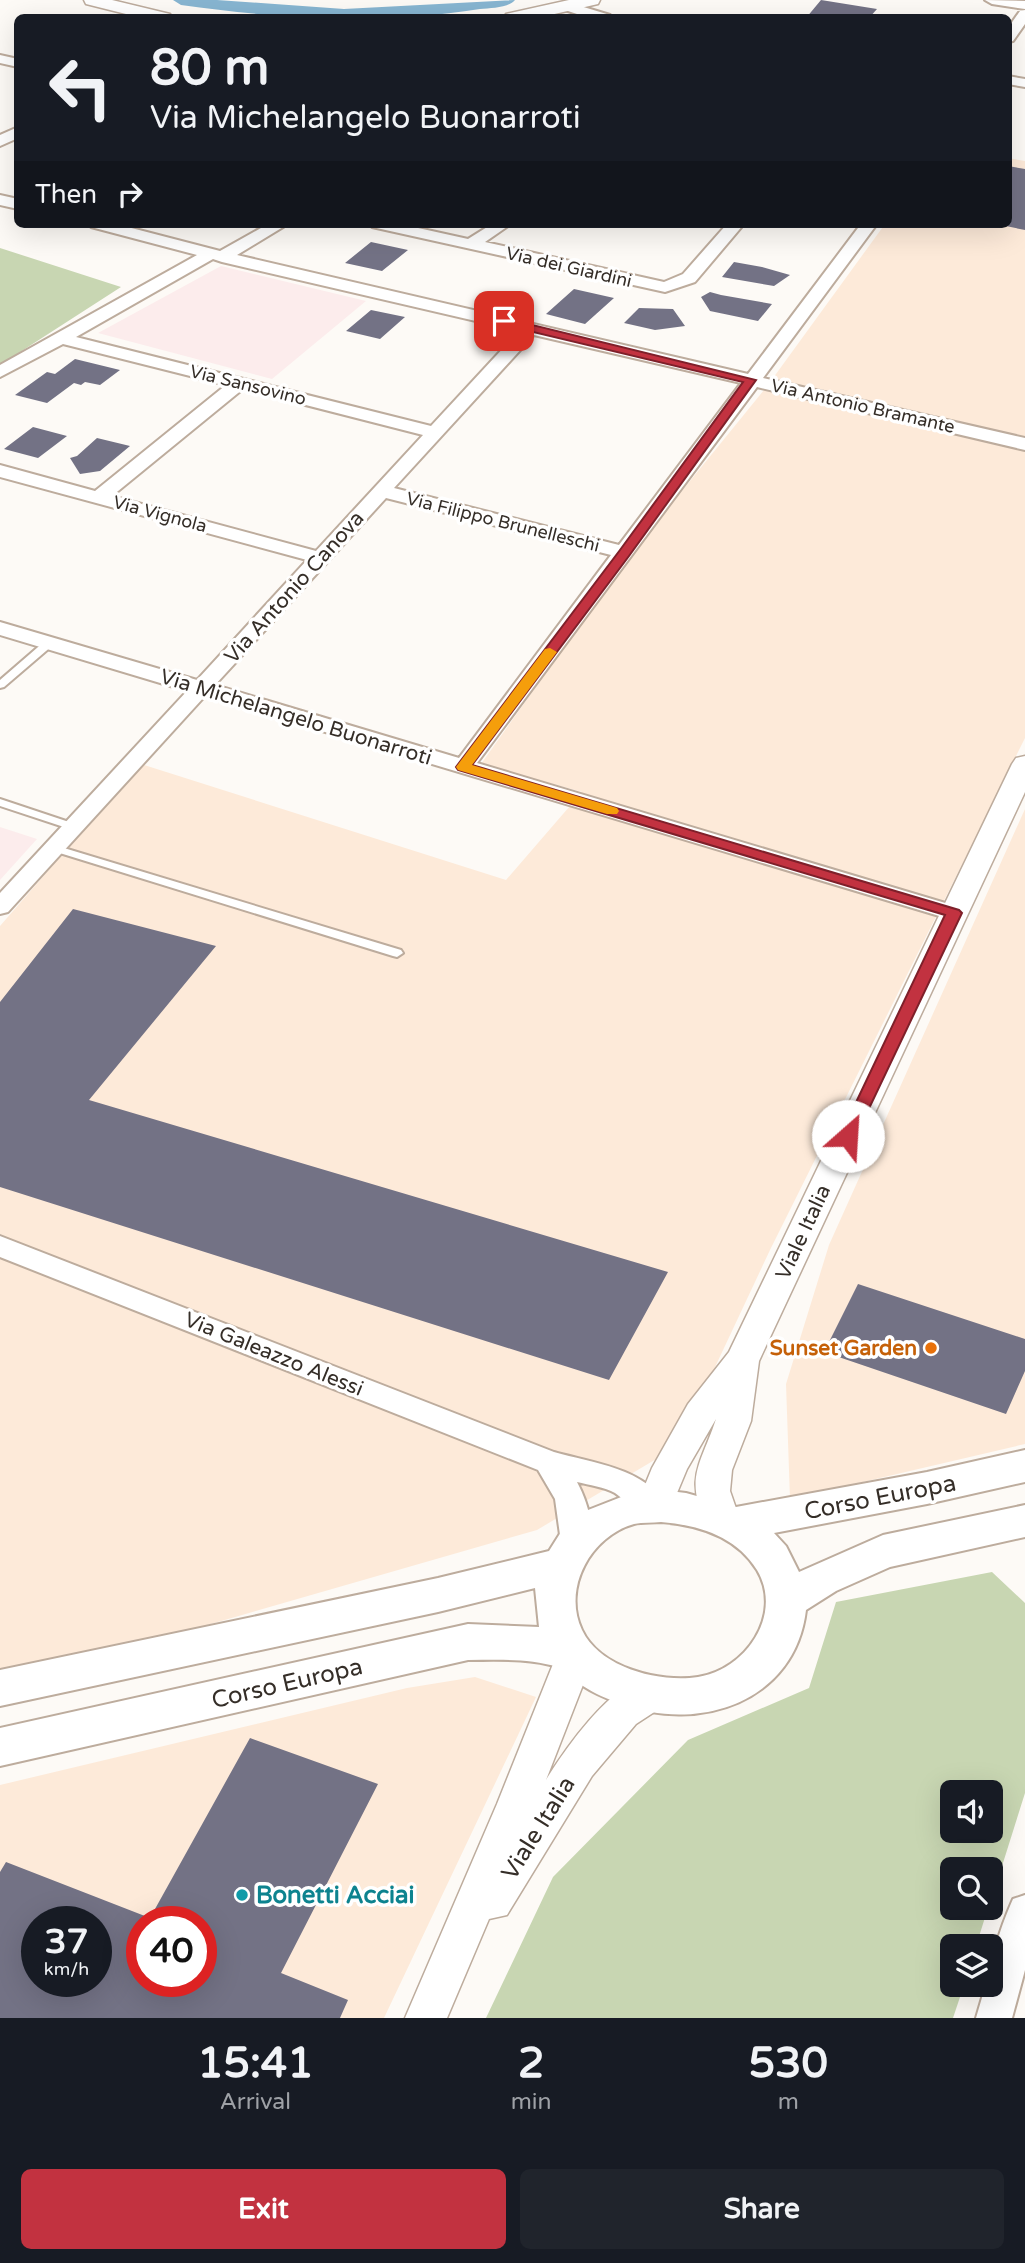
<!DOCTYPE html>
<style>
:root{--surface:#171b24;--page:#20242c;--text:#f1f3f6;--muted:#9ea1a6;--accent:#c23240}
body{margin:0;font-family:"Varela Round",sans-serif;background:var(--page);color:var(--text);height:100vh;display:flex;flex-direction:column;font-size:26px;white-space:nowrap}
*{box-sizing:border-box;margin:0}
p{font-size:23px;color:var(--muted)}
.icon{flex:none;width:38px;height:38px;fill:none;stroke:currentColor;stroke-width:2;stroke-linecap:round;stroke-linejoin:round}
.map{position:relative;height:2018px;overflow:hidden}
.sheet{display:flex;flex-direction:column;background:var(--surface);flex:1}
.sheet>*{flex:none}
.top-card{position:absolute;left:14px;top:14px;width:998px;height:214px;border-radius:10px;box-shadow:0 7px 28px #0002;background:#171b24;color:var(--text);overflow:hidden}
.controls{position:absolute;left:940px;top:1780px;display:grid;gap:14px}
.controls a{display:grid;place-items:center;width:63px;height:63px;border-radius:10px;background:var(--surface);box-shadow:0 7px 28px #0002;font-size:35px}
.speed{position:absolute;left:21px;top:1906px;display:flex;gap:14px;font-size:35px;font-weight:700;text-align:center}
.speed>*{display:grid;place-content:center;width:91px;height:91px;border-radius:50%;background:var(--surface);box-shadow:0 7px 28px #0002;line-height:1}
.speed small{font-size:18px;font-weight:400}
.speed .limit{border:10px solid #d22;background:#fff;color:#111}
.pin{position:absolute;display:grid;place-items:center;width:60px;height:60px;color:#fff;margin:-30px;border-radius:14px;box-shadow:0 4px 10px #0006}
.me{position:absolute;width:77px;margin:-38px;rotate:26deg;stroke-linejoin:round;filter:drop-shadow(0 0 5px #0008)}
.turn{display:flex;align-items:center;gap:24px;height:147px;padding:0 21px;font-size:32px}
.turn .icon{width:91px;height:91px;stroke-width:2.5}
.turn b{display:block;font-size:49px;line-height:60px}
.then{display:flex;align-items:center;height:66px;padding:0 21px;background:#0003;gap:14px;font-size:26px}
.eta{display:flex;justify-content:space-evenly;align-items:center;height:119px;text-align:center}
.eta b{font-size:42px;font-weight:800;line-height:49px}
.cta{display:flex;gap:14px;margin-top:auto;padding:14px 21px}
.cta a{flex:1;height:80px;border-radius:10px;background:var(--accent);color:#fff;font-size:28px;font-weight:800;line-height:80px;text-align:center}
.cta a+a{background:var(--page);color:var(--text)}
.map>svg:first-child{display:block}
.built{fill:#fdead9;fill-rule:evenodd}
.education{fill:#fcecec}
.green{fill:#c8d6b2;fill-rule:evenodd}
.lines{fill:none;stroke-linecap:round;stroke-linejoin:round}
.canal{fill:#87b5d1;fill-rule:evenodd}
.building{fill:#737285;fill-rule:evenodd}
.service-casing{stroke:#bdac9d;stroke-width:4}
.minor-casing{stroke:#bdac9d;stroke-width:4}
.tertiary-casing{stroke:#bdac9d;stroke-width:3}
.secondary-casing{stroke:#bdac9d;stroke-width:4}
.service{fill:#fff;fill-rule:evenodd}
.minor{fill:#fff;fill-rule:evenodd}
.tertiary{fill:#fff;fill-rule:evenodd}
.secondary{fill:#fff;fill-rule:evenodd}
.route{fill:#c23240;stroke:#7e202a;stroke-width:2}
.slow{fill:#f59e0b}
.food-dot{fill:#e8710a;stroke:#fff;stroke-width:2.5}
.culture-dot{fill:#0f9aa8;stroke:#fff;stroke-width:2.5}
.labels{text-anchor:middle;stroke-width:7;stroke-linejoin:round;paint-order:stroke}
.far-street-label{font-size:18px;fill:#352e28;stroke:#fff}
.street-label{font-size:21px;fill:#352e28;stroke:#fff}
.food-label{font-size:21px;font-weight:bold;fill:#c56008;stroke:#fff;text-anchor:end}
.near-street-label{font-size:24px;fill:#352e28;stroke:#fff}
.near-culture-label{font-size:24px;font-weight:bold;fill:#0d838f;stroke:#fff;text-anchor:start}
</style>
<div class="map">
<svg width="1025" height="2018" viewBox="0 0 1025 2018">
<rect width="100%" height="100%" fill="#fdfaf6"/>
<path class="built" d="M1008,158l17,3v577l-255,512 -92,196 -141,84 -455,131 -82,17v-752l141,-162 365,116 76,-88 -101,-28 148,-208 139,-171 117,-161h123z
M1025,809v635l-235,55 -4,-115 43,-139z
M475,1677l61,20 -152,321h-384v-233l407,-97zM37,1922h59v59h-59zM142,1922h59v59h-59z"/>
<path class="education" d="M221,266l145,35 -94,78 -174,-46z
M0,827l37,12 -37,41z"/>
<path class="green" d="M0,248l121,39 -121,78z
M992,1572l33,31v190l-34,108 -1,-32h-38v39h36l-12,38h-24v38l12,1 -11,33h-467l67,-141 135,-137 121,-52 27,-86zM952,1792h38v38h-38z"/>
<g class="lines">
<path class="canal" d="M173,0h44l127,9 171,-9c-7,8 -24,8 -35,9 -99,16 -200,10 -299,-4z"/>
</g>
<path class="building" d="M821,0l56,9 -8,9h-63z
M1008,166l17,3v61l-24,-5 7,-1z
M371,242l37,8 -26,21 -37,-8z
M734,262l28,5 28,8 -16,11 -52,-9z
M574,289l40,9 -29,26 -39,-10z
M710,292l11,3 51,9 -14,17 -48,-10 -9,-14z
M639,308l34,1 12,17 -30,4 -31,-7z
M371,310l34,7 -25,22 -34,-8z
M75,359l45,11 -20,15 -15,-3 -4,3 -7,-2 -27,20 -32,-8 32,-23 8,2z
M33,427l34,9 -29,22 -34,-9z
M97,438l33,8 -30,25 -20,3 -10,-16 7,-2z
M73,909l143,37 -127,154 579,172 -59,108 -609,-193v-185z
M858,1284l167,55v32l-19,43 -182,-62z
M250,1738l128,46 -97,189 67,27 -8,18h-340v-146l6,-10 144,56zM37,1922h59v59h-59zM142,1922h59v59h-59z"/>
<g class="lines">
<g class="service-casing">
<path id="service" d="M49,640l5,3 -1,2 -49,42 -4,1v-8l45,-39z
M0,799l78,26 2,2 -2,2h-8l-70,-23z
M54,845l347,105 2,3 -6,4 -4,-1 -343,-106 -2,-2 2,-2z"/>
</g>
<g class="minor-casing">
<path id="minor" d="M985,0l40,1v8l-33,-5z
M567,2l43,13 2,3h-23l-27,-9 -2,-3z
M1025,10v14l-12,17 -5,1v-14l12,-17z
M0,55l18,4v8l-18,-4z
M1008,76l17,3v8l-17,-3z
M18,127v11l-18,8v-11z
M0,195l18,4v10l-18,-4z
M89,224h27l104,27 48,-27h20l-51,31 511,119 113,-150h16l-114,154 262,60v12l-268,-63 -280,376 485,145 4,5 -4,5 -8,2 -8,-2 -741,-222 -197,216 -8,2v-21l187,-202 -187,-56v-13l197,58 110,-120 -307,-83v-12l95,26 131,-106 -163,-41 -63,33v-12l197,-110 -106,-28zM213,259l9,3 297,69 -88,95 -355,-89zM534,335l207,48 -122,162 -225,-57zM243,389l180,46 -107,116 -204,-55zM386,498l225,57 -152,203 -244,-73z
M370,224h30l68,15 24,-15h19l-26,18 179,40 19,-8 44,-50h17l-49,58 -30,10 -293,-65z
M0,1236l554,216c38,11 93,16 113,55l-4,8c-24,8 -30,-10 -48,-22 -10,-6 -26,-8 -38,-11 10,19 20,48 10,69l-11,3 -11,-3 -4,-9 -6,-43 -17,-29 -538,-213z
M1025,1895v75l-13,48h-36l10,-34h4c0,-27 12,-60 23,-85z"/>
</g>
<g class="tertiary-casing">
<path id="tertiary" d="M84,0h28l58,14 2,4h-30l-56,-14z
M569,0h31l-2,4 -61,14h-33l2,-4z
M1025,756v36l-266,569 -8,60 -19,49 -2,21 9,26 -5,10 -13,4 -13,-4c-25,-49 -7,-62 8,-108l-29,50 -20,48 -13,4 -13,-4 -5,-10 16,-39 36,-64 41,-52 283,-588 4,-6z
M576,1638l13,5 6,11 -49,126c18,-29 64,-96 100,-101 5,0 11,3 16,4l5,12 -5,12 -26,17 -44,52 -85,139 -18,4 -42,99h-42l92,-214 60,-150 6,-11z"/>
</g>
<g class="secondary-casing">
<path id="secondary" d="M1025,1450v32l-98,22 -153,29 12,13 13,26 84,-37 142,-30v32l-135,30 -54,24 -30,19c-11,92 -107,123 -185,94 -13,-5 -26,-10 -38,-18 -8,-6 -16,-17 -25,-19 -30,-9 -59,-7 -90,-7l-468,106v-38l468,-104 71,3 -4,-39 -97,24 -438,94v-36l438,-92 111,-27 12,-19 27,-22 46,-18 27,-2 25,3 50,14 191,-35zM661,1522c37,3 75,14 96,48 27,45 -12,100 -59,107 -38,6 -98,-9 -116,-47 -20,-42 9,-94 52,-106 9,-2 18,-1 27,-2z"/>
</g>
<use href="#service" class="service"/>
<use href="#minor" class="minor"/>
<use href="#tertiary" class="tertiary"/>
<use href="#secondary" class="secondary"/>
</g>
<path class="route" d="M504,318l252,62 -127,176 -157,209 487,145 3,3 -108,227h-12l-2,-4 105,-221 -487,-145 -2,-3 164,-217 123,-168 -243,-58 -2,-3z"/>
<path class="slow" d="M550,648l7,4 -85,113 145,43 2,3 -2,3h-10l-149,-44 -2,-3 89,-118z"/>
<circle class="food-dot" cx="931" cy="1348" r="7"/>
<circle class="culture-dot" cx="242" cy="1895" r="7"/>
<g class="labels">
<g class="far-street-label">
<text transform="translate(569 267) rotate(13)" y="6">Via dei Giardini</text>
<text transform="translate(248 385) rotate(14)" y="6">Via Sansovino</text>
<text transform="translate(863 406) rotate(13)" y="6">Via Antonio Bramante</text>
<text transform="translate(160 514) rotate(15)" y="6">Via Vignola</text>
<text transform="translate(503 522) rotate(14)" y="6">Via Filippo Brunelleschi</text>
</g>
<g class="street-label">
<text transform="translate(294 587) rotate(-48)" y="7">Via Antonio Canova</text>
<text transform="translate(296 717) rotate(17)" y="7">Via Michelangelo Buonarroti</text>
<text transform="translate(803 1232) rotate(-65)" y="7">Viale Italia</text>
<text transform="translate(274 1354) rotate(22)" y="7">Via Galeazzo Alessi</text>
</g>
<g class="food-label">
<text x="917" y="1355">Sunset Garden</text>
</g>
<g class="near-street-label">
<text transform="translate(880 1497) rotate(-11)" y="8">Corso Europa</text>
<text transform="translate(287 1683) rotate(-13)" y="8">Corso Europa</text>
<text transform="translate(538 1828) rotate(-58)" y="8">Viale Italia</text>
</g>
<g class="near-culture-label">
<text x="256" y="1903">Bonetti Acciai</text>
</g>
</g>
</svg>
<div class="controls">
<a><svg class="icon" aria-label="sound" viewBox="0 0 24 24"><path d="M4 9h4l5-4v14l-5-4H4zM17 9q2 3 0 6"/></svg></a>
<a><svg class="icon" aria-label="search" viewBox="0 0 24 24"><circle cx="10" cy="10" r="6"/><path d="M15 15l6 6"/></svg></a>
<a><svg class="icon" aria-label="layers" viewBox="0 0 24 24"><path d="M12 4l9 5-9 5-9-5zM3 14l9 5 9-5"/></svg></a>
</div>
<div class="speed"><div>37<small>km/h</small></div><div class="limit">40</div></div>
<div class="pin" style="left:504px;top:321px;background:#d93025"><svg class="icon" aria-label="arrive" viewBox="0 0 24 24"><path d="M6 21V4h12l-3 4 3 4H6"/></svg></div>
<svg class="me" style="left:848px;top:1136px" viewBox="-20 -20 40 40"><circle r="19" fill="#fff"/><path d="M0-13L10 11 0 6-10 11z" fill="#c23240"/></svg>
<div class="top-card">
<div class="turn"><svg class="icon" aria-label="left" viewBox="0 0 24 24"><path d="M17 20v-9H6M10 6l-5 5 5 5"/></svg><div><b>80 m</b>Via Michelangelo Buonarroti</div></div>
<div class="then">Then<svg class="icon" aria-label="right" viewBox="0 0 24 24"><path d="M7 20v-9h11M14 6l5 5-5 5"/></svg></div>
</div>
</div>
<section class="sheet">
<div class="eta">
<div><b>15:41</b><p>Arrival</p></div>
<div><b>2</b><p>min</p></div>
<div><b>530</b><p>m</p></div>
</div>
<div class="cta"><a>Exit</a><a>Share</a></div>
</section>
